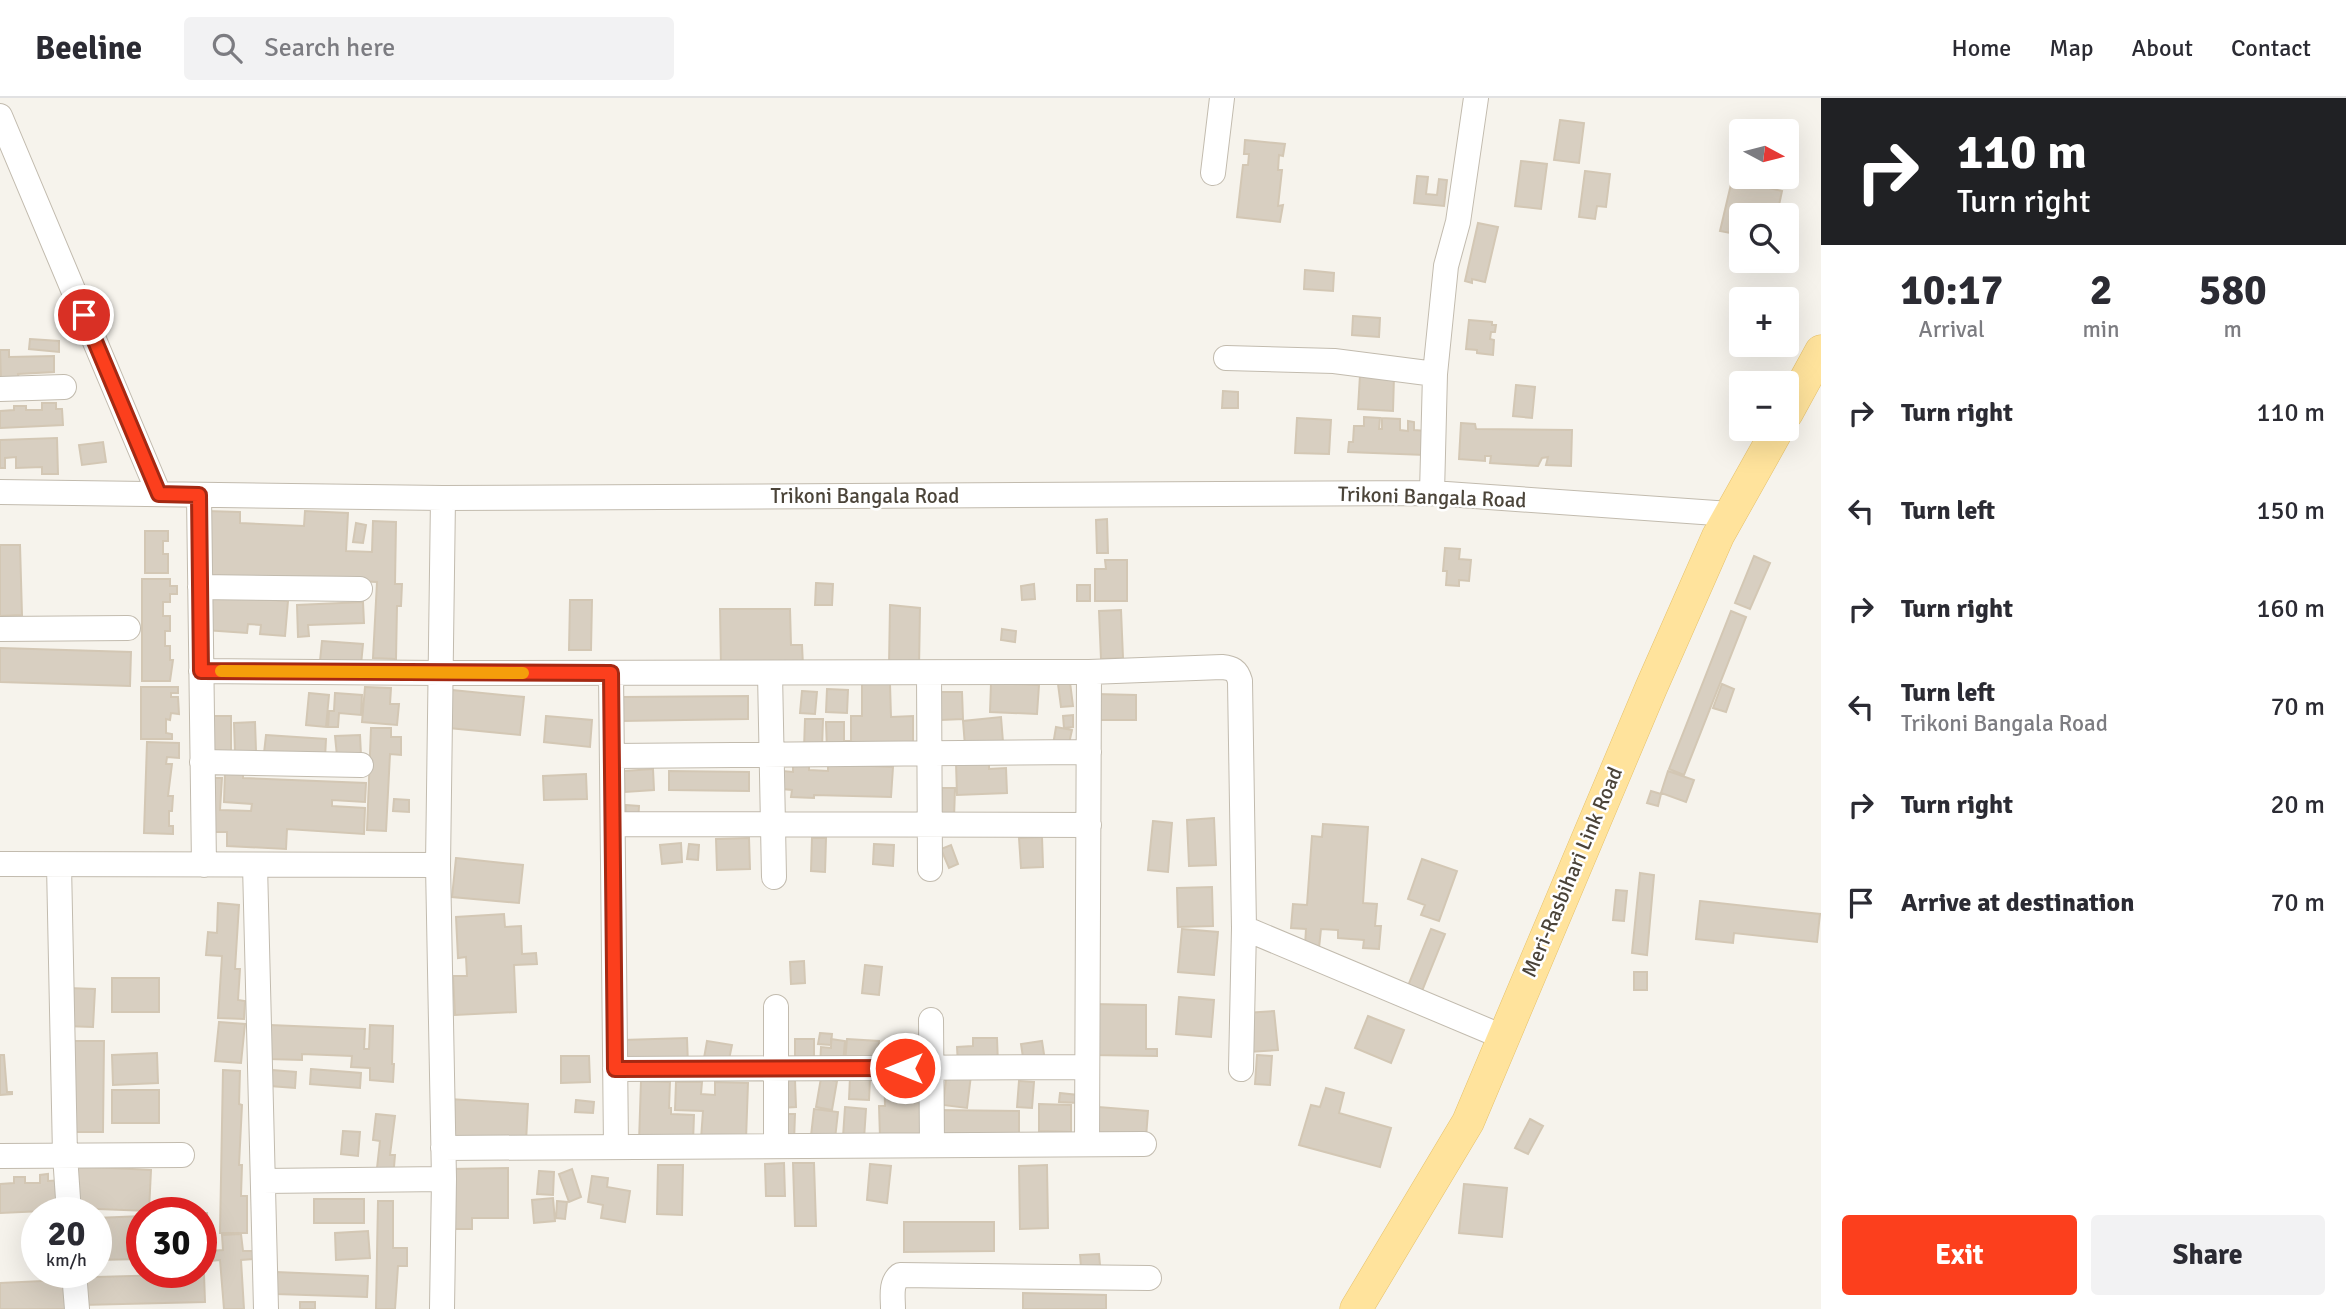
<!DOCTYPE html>
<meta charset="utf-8">
<style>
:root{--surface:#fff;--page:#f2f2f3;--text:#2b2b33;--muted:#7c7c81;--line:#e1e1e2;--accent:#fc3f1d}
body{margin:0;font-family:Signika,sans-serif;background:var(--page);color:var(--text);height:100vh;display:flex;flex-direction:column;font-size:26px;white-space:nowrap}
*{box-sizing:border-box;margin:0}
p{font-size:23px;color:var(--muted)}
.icon{flex:none;width:38px;height:38px;fill:none;stroke:currentColor;stroke-width:2;stroke-linecap:round;stroke-linejoin:round}
.map{position:relative;flex:1;overflow:hidden}
.drawer{display:flex;flex-direction:column;background:var(--surface);width:525px}
.drawer>*{flex:none}
.top-card{background:#202124;color:#fff;overflow:hidden}
.needle{width:46px;rotate:97deg}
.buttons{position:absolute;left:1729px;top:21px;display:grid;gap:14px}
.buttons a{display:grid;place-items:center;width:70px;height:70px;border-radius:7px;background:var(--surface);box-shadow:0 7px 28px #0002;font-size:35px}
.speed{position:absolute;left:21px;top:1099px;display:flex;gap:14px;font-size:35px;font-weight:700;text-align:center}
.speed>*{display:grid;place-content:center;width:91px;height:91px;border-radius:50%;background:var(--surface);box-shadow:0 7px 28px #0002;line-height:1}
.speed small{font-size:18px;font-weight:400}
.speed .limit{border:10px solid #d22;background:#fff;color:#111}
.pin{position:absolute;display:grid;place-items:center;width:60px;height:60px;color:#fff;margin:-30px;border:4px solid #fff;border-radius:50%;box-shadow:0 2px 7px #0007}
.me{position:absolute;width:77px;margin:-38px;rotate:270deg;stroke-linejoin:round;filter:drop-shadow(0 0 5px #0008)}
.turn{display:flex;align-items:center;gap:24px;height:147px;padding:0 21px;font-size:32px}
.turn .icon{width:91px;height:91px;stroke-width:2.5}
.turn b{display:block;font-size:49px;line-height:60px}
.eta{display:flex;justify-content:space-evenly;align-items:center;height:119px;text-align:center}
.eta b{font-size:42px;font-weight:800;line-height:49px}
.button{display:flex;gap:14px;margin-top:auto;padding:14px 21px}
.button a{flex:1;height:80px;border-radius:7px;background:var(--accent);color:#fff;font-size:28px;font-weight:800;line-height:80px;text-align:center}
.button a+a{background:var(--page);color:var(--text)}
ul{padding:0;list-style:none}
li{display:flex;align-items:center;gap:21px;height:98px;padding:0 21px}
li div{flex:1}
li b{display:block;font-size:26px}
li em{font-style:normal}
header{display:flex;align-items:center;gap:42px;box-sizing:border-box;height:98px;padding:0 35px;background:var(--surface);border-bottom:2px solid var(--line)}
header strong{font-size:33px}
nav{display:flex;gap:38px;margin-inline-start:auto;font-size:24px}
.search{width:490px;height:63px;background:var(--page);display:flex;align-items:center;gap:18px;box-sizing:border-box;padding:0 24px;border-radius:7px;color:var(--muted);font-size:26px}
main{display:flex;flex:1;min-height:0}
.map>svg:first-child{display:block}
.building{fill:#d8cfc1;stroke:#d3c7b4;stroke-width:2}
.lines{fill:none;stroke-linecap:round;stroke-linejoin:round}
.minor-casing{stroke:#c2bbae;stroke-width:26}
.major-casing{stroke:#e6c16a;stroke-width:33}
.minor{stroke:#fff;stroke-width:24}
.major{stroke:#ffe39c;stroke-width:32}
.route-casing{stroke:#a42913;stroke-width:18}
.route{stroke:#fc3f1d;stroke-width:12}
.slow{stroke:#f59e0b;stroke-width:12}
.labels{text-anchor:middle;stroke-width:5;stroke-linejoin:round;paint-order:stroke}
.street-label{font-size:21px;fill:#4b4439;stroke:#fff}
</style>
<header>
<strong>Beeline</strong>
<div class="search"><svg class="icon" aria-label="search" viewBox="0 0 24 24"><circle cx="10" cy="10" r="6"/><path d="M15 15l6 6"/></svg>Search here</div>
<nav><a>Home</a><a>Map</a><a>About</a><a>Contact</a></nav>
</header>
<main>
<div class="map">
<svg width="1821" height="1211" viewBox="0 0 1821 1211">
<rect width="100%" height="100%" fill="#f6f3ec"/>
<path class="building" d="M1560,22l24,3 -5,40 -25,-3z
M1245,42l40,4 -2,12 -4,-1 -1,15h4l-4,36 5,-1 -3,17 -43,-5 6,-52h5l1,-11h-5z
M1521,63l26,3 -6,45 -26,-3z
M1585,73l25,3 -4,33 -9,-1 -2,13 -16,-2z
M1417,78l11,1 -2,17 11,1 2,-16 8,1 -3,26 -30,-3z
M1732,82l50,11 -5,24h-23l1,-8 -9,-2 -2,10h-3v20l-21,-4z
M1478,125l20,4 -13,55 -13,-3v4l-7,-2z
M1305,172l29,3 -1,18 -29,-2z
M1353,218l27,2 -1,19 -27,-2z
M1469,222l23,2v3h4l-1,7h-4l-1,7 4,1 -1,15 -16,-2v-3l-11,-1z
M30,241l29,2v11l-30,-3z
M0,252h9v7l45,-1v16l-36,2 1,5 -18,1z
M1360,277l34,1 -1,35 -35,-2z
M1516,287l19,2 -3,31 -19,-2z
M1223,293l15,1v16h-16z
M42,305h14v6h6l1,16 -63,3v-17l14,-1v-4h12v4h16z
M1364,319l16,1 -1,11h3v-11l18,1v11l8,1v-10l6,1v8l12,1 -1,24 -77,-3 1,-10h4l1,-16h10z
M1297,320l34,2 -2,34 -34,-1z
M1461,325l14,1 1,5 96,1 -1,36 -25,-1 2,-8 -6,1 -4,8 -48,-3 1,-7h-6v5l-26,-2z
M57,340l1,36h-16v-7l-26,1v-11l-11,1v10h-5v-28z
M103,344l3,20 -24,3 -3,-20z
M206,413l34,1v11l64,3 1,-15 43,2 -2,38 26,1 1,-31 23,1 -1,62h7l-1,22h-4l-1,53 -23,-1 4,-76 -174,-7z
M1107,421l1,34h-11l-1,-33z
M356,425l10,2 -3,18 -10,-1z
M145,433h23v10h-5v13h5v19h-23z
M0,447h20l2,70 -22,1z
M1445,450l15,1 -1,10 12,1 -2,21 -10,-1v6l-13,-1 1,-14h-4z
M1754,458l16,7 -20,46 -15,-6z
M1105,462h22v41h-32v-32h11z
M142,481h28v7h7v8h-7v8h-7v14h7v15h-5v15h5v14h3l-3,21h-28z
M816,485l17,1 -1,21h-17z
M1034,486l1,15 -13,1 -1,-14z
M1077,487h13v16h-13z
M207,498l81,5 -3,35 -25,-2 1,-9 -13,-1 -1,9 -42,-3z
M570,502h22l-1,50h-22z
M363,504l1,21 -56,2 1,11 -11,1 -1,-32z
M890,507l30,3 -1,60 -30,-1z
M720,511h70l1,36h11l1,21 -82,2z
M1121,512l2,48 -22,1 -2,-48z
M1731,513l15,6 -62,158 -15,-6z
M1002,531l14,2 -1,11 -14,-2z
M322,543l41,3 -2,21 -41,-4z
M0,550l131,4 -1,34 -130,-4z
M1070,584l3,24 -12,1 -3,-23z
M991,585l48,2 -2,29 -47,-2z
M862,586h28l1,33 22,-1v33l-86,1 -1,-28h18v19h7v-25h11z
M1722,586l12,5 -8,23 -13,-4z
M141,589h37v6h-7v4h7l1,17 -8,-1 -1,7 -4,-1v14l6,1v5h-31z
M365,589l26,1 -1,16h9l-2,21 -35,-3z
M827,591l21,1 -1,23 -21,-1z
M452,592l72,7 -4,38 -71,-7z
M802,593l15,1 -2,22 -15,-1z
M940,594h22l1,27 -22,1z
M309,595l20,2 -3,32 -20,-2z
M335,595l27,2 -1,20 -22,-2 -1,14h-10l1,-16h5z
M1096,596l40,1v25h-40z
M748,598v23l-126,2v-24z
M1073,617v12l-9,1 -1,-12z
M209,618h22v38l-21,1z
M546,618l46,4 -2,27 -46,-5z
M1001,619l2,25 -38,4 -2,-25z
M805,621h18l-1,30h-18z
M255,624l1,29 -21,1 -1,-29z
M1056,629l16,3 -4,18 -15,-3z
M371,630h20v9h10v18l-11,-1 -4,77 -19,-1z
M266,637l60,4 -1,19 -61,-5z
M360,637l1,20 -24,1 -2,-20z
M147,644l32,1v15l-12,-1 -1,7h6l-4,32h5l-1,15h-3v15h4v8l-29,-1z
M989,664v7l17,-1 1,25 -50,2 -1,-32z
M793,665l16,1v6l19,1v-7l65,3 -2,30 -77,-2v3l-23,-1 1,-7 -10,-1 1,-18 10,1z
M653,671l1,21 -29,2 -1,-21z
M669,673l80,1v19l-80,-1z
M1668,673l26,9 -8,22 -25,-9z
M225,674l18,1v5l123,5 -1,19 -33,-2v6l33,2 -1,26 -77,-5 -1,20 -59,-3v-14h-20l2,-54h13l-2,32 31,1 1,-7 -28,-2z
M586,676l1,25 -43,1 -1,-24z
M942,690h13l-1,31h-13z
M1651,693l10,3 -3,12 -11,-3z
M394,701l15,1v12l-16,-1z
M626,707l13,1 -1,18 -13,-1z
M1214,720l2,47 -27,1 -2,-46z
M1153,723l19,2 -4,49 -20,-2z
M1323,726l45,3 -5,76 14,1 -2,22h6l-2,23 -16,-1 1,-8 -26,-2v-8l-17,-1 -2,19 -14,-2 1,-17 -15,-1 2,-24 14,1 5,-69 10,1z
M1042,739l1,30 -22,1 -2,-30z
M749,740l1,31 -33,1 -1,-31z
M812,740h14l-1,34 -14,-1z
M681,745l1,19 -20,2 -2,-19z
M689,746l10,1 -1,15 -11,-1z
M874,746l20,1 -1,21 -20,-2z
M951,747l7,19 -9,4 -8,-19z
M456,760l67,7 -4,38 -67,-6z
M1422,761l35,12 -18,50 -18,-6 4,-10 -17,-6z
M1640,775l14,2 -7,80 -15,-2z
M1212,789l1,39 -35,1 -1,-39z
M1616,792l11,1 -3,30 -11,-1z
M1700,803l120,13 -3,28 -83,-9 -1,10 -37,-4z
M218,805l21,2 -4,64h5l-2,31 7,1 -1,18 -26,-1 4,-62 -16,-1 2,-23 9,1z
M504,816l1,13 16,-1 1,28 14,-1 1,11 -23,1 2,47 -61,3 -2,-39h14l-1,-19 -8,1 -2,-41z
M1182,831l36,3 -4,43 -36,-3z
M1431,831l14,5 -23,57 -14,-5z
M804,863l1,22 -14,1 -1,-22z
M865,867l17,2 -3,28 -17,-2z
M1634,874h13v18h-13z
M112,880h47v34h-47z
M67,890l28,1 -2,38 -28,-1z
M1179,899l35,3 -3,37 -35,-3z
M1092,906l54,1v44h11v7l-66,-1z
M1274,913l4,39 -30,2 -3,-39z
M1368,918l36,14 -13,33 -36,-15z
M219,924l26,2 -4,39 -26,-2z
M270,927l95,4 -1,20h5l1,-24 23,1 -1,38h2l-1,18 -23,-2v-12l-19,-1 1,-11 -50,-2v6l-33,-1z
M820,935l12,1 -1,11 -13,-1z
M687,940l1,27h-64l-1,-25z
M973,940h24l1,26 -40,1 -1,-18 16,-1z
M795,941h19v25h-19z
M831,941l14,2 -2,23 -23,2 1,-19 10,1z
M847,941l32,2 -2,25 -32,-3z
M74,943h30l-1,91h-29z
M707,943l25,4 -5,24 -24,-5z
M1042,943l3,20 -21,3 -3,-20z
M157,955l1,30 -45,2 -1,-30z
M0,957h4l3,37h5v2l-12,1z
M1257,957l15,1 -2,29 -15,-1z
M561,958h28l1,26 -29,1z
M311,971l50,4 -1,15 -50,-4z
M921,971l1,67 -42,1 -1,-31h6l-1,-35z
M223,972l17,1 -1,33 3,1 -3,60h3l-1,31h6v37h-27z
M272,972l24,2 -1,16 -25,-2z
M947,974l24,3 -4,33 -24,-3z
M850,979l20,1 -1,22 -20,-1z
M821,980l16,3 -5,29 -16,-3z
M779,982h16l1,27 -16,1z
M641,983l29,1 -1,26h2v6l23,1 -1,28 -54,-1z
M1019,983l15,1 -2,26 -15,-1z
M676,984h26l-1,12 14,1v-13l33,1 -2,57 -45,-1 2,-28 -28,-1z
M1326,990l18,5 -5,20 52,15 -11,39 -81,-22 12,-40 9,2z
M112,992h47v33h-47z
M1060,995l18,2v8l-19,-1z
M449,1001l79,5 -2,38 -79,-5z
M576,1002l18,2 -1,11 -18,-1z
M1039,1006l32,1v27l-32,-1z
M845,1009l21,2 -2,30 -21,-2z
M1098,1009l50,4 -2,27 -51,-4z
M814,1011l24,3 -3,27 -24,-3z
M934,1012l85,1v28h-85z
M376,1016l19,2 -5,39h5l-2,24 -17,-2 4,-36 -7,-1z
M778,1016h17l-1,28h-16z
M1530,1021l13,7 -15,28 -13,-6z
M343,1033l17,1 -2,24 -17,-2z
M784,1065l1,33h-19l-1,-32z
M793,1065h21l2,63h-21z
M870,1066l21,2 -4,37 -20,-3z
M658,1067h25l-1,50 -25,-1z
M1047,1067l1,63 -28,1 -1,-63z
M73,1068l78,4 -2,41 -77,-3z
M508,1070v50h-36v11h-23v-60z
M572,1071l9,28 -12,5 -10,-28z
M539,1073l15,1 -1,23 -16,-1z
M48,1076v7l16,-1 1,30 -65,3v-29l14,-1v-6h11v6h15v-8z
M592,1078l16,2 -1,9 23,4 -5,31 -24,-4 2,-13 -15,-3z
M1464,1086l43,4 -5,49 -43,-4z
M553,1100l2,23 -21,2 -2,-23z
M314,1101h50v24h-50z
M378,1103h15v47h14v18h-9l-3,43h-19z
M557,1103l10,1 -2,17 -9,-1z
M201,1115h6l3,38 13,-1 -1,-15 19,-1 2,17h10v8l-12,1 3,49h-20l-4,-49 -19,2z
M142,1118v43l-46,1v-42z
M904,1124h90v29l-90,1z
M368,1133l2,27 -34,2 -1,-27z
M1099,1156l1,11 -19,2 -1,-12z
M96,1172v7l108,-3 1,28 -123,3 -1,-33h15z
M276,1174l92,4 -1,21 -91,-3z
M64,1182l2,29h-66v-26z
M1023,1195l83,2v14h-83z
M300,1204h15v7h-15z"/>
<g class="lines">
<g class="minor-casing">
<path id="minor" d="M0,18l159,378
M1213,75l9,-75
M1226,260l108,3 101,13
M0,291l64,-2
M0,394l443,6 989,-5 298,21
M1432,395l3,-119 11,-108 12,-44 18,-124
M199,397l5,370
M200,489l160,2
M0,531l128,-1
M201,573l240,2 648,-1 133,-5c10,1 15,3 18,14l4,247 -3,141
M611,575l5,474
M770,575l4,204
M929,575l1,196
M612,658l477,-4
M202,664l159,3
M613,726l476,1
M0,766l438,1
M59,767l6,290 4,58
M255,767l11,444
M1244,830l259,109
M776,909v139
M931,922l1,125
M615,971l472,-2
M1087,1046l2,-472
M443,1050l701,-4
M0,1058l182,-1
M263,1083l181,-2
M74,1174l3,37
M442,1211l2,-130 -6,-314 5,-367
M893,1211c0,-12 -3,-26 7,-34l249,3"/>
</g>
<g class="major-casing">
<path id="major" d="M1787,315l34,-62
M1356,1211l112,-187 183,-434 67,-152 60,-107"/>
</g>
<use href="#minor" class="minor"/>
<use href="#major" class="major"/>
</g>
<g class="lines">
<g class="route-casing">
<path id="route" d="M84,217l75,179 40,1 2,176 410,2 4,396 290,-1"/>
</g>
<use href="#route" class="route"/>
<path class="slow" d="M221,573l302,2"/>
</g>
<g class="labels">
<g class="street-label">
<text x="865" y="405">Trikoni Bangala Road</text>
<text transform="translate(1432 399) rotate(2)" y="7">Trikoni Bangala Road</text>
<text transform="translate(1572 774) rotate(-67)" y="7">Meri-Rasbihari Link Road</text>
</g>
</g>
</svg>
<div class="buttons">
<a><svg class="needle" viewBox="-14 -14 28 28"><path d="M0-13l5 13h-10z" fill="#e53935"/><path d="M0 13l5-13h-10z" fill="#7c7c81"/></svg></a>
<a><svg class="icon" aria-label="search" viewBox="0 0 24 24"><circle cx="10" cy="10" r="6"/><path d="M15 15l6 6"/></svg></a>
<a>+</a>
<a>−</a>
</div>
<div class="speed"><div>20<small>km/h</small></div><div class="limit">30</div></div>
<div class="pin" style="left:84px;top:217px;background:#d93025"><svg class="icon" aria-label="arrive" viewBox="0 0 24 24"><path d="M6 21V4h12l-3 4 3 4H6"/></svg></div>
<svg class="me" style="left:905px;top:970px" viewBox="-20 -20 40 40"><circle r="17" fill="#fc3f1d" stroke="#fff" stroke-width="3"/><path d="M0-11L8 9 0 5-8 9z" fill="#fff"/></svg>
</div>
<section class="drawer">
<div class="top-card">
<div class="turn"><svg class="icon" aria-label="right" viewBox="0 0 24 24"><path d="M7 20v-9h11M14 6l5 5-5 5"/></svg><div><b>110 m</b>Turn right</div></div>
</div>
<div class="eta">
<div><b>10:17</b><p>Arrival</p></div>
<div><b>2</b><p>min</p></div>
<div><b>580</b><p>m</p></div>
</div>
<ul>
<li><svg class="icon" aria-label="right" viewBox="0 0 24 24"><path d="M7 20v-9h11M14 6l5 5-5 5"/></svg><div><b>Turn right</b></div><em>110 m</em></li>
<li><svg class="icon" aria-label="left" viewBox="0 0 24 24"><path d="M17 20v-9H6M10 6l-5 5 5 5"/></svg><div><b>Turn left</b></div><em>150 m</em></li>
<li><svg class="icon" aria-label="right" viewBox="0 0 24 24"><path d="M7 20v-9h11M14 6l5 5-5 5"/></svg><div><b>Turn right</b></div><em>160 m</em></li>
<li><svg class="icon" aria-label="left" viewBox="0 0 24 24"><path d="M17 20v-9H6M10 6l-5 5 5 5"/></svg><div><b>Turn left</b><p>Trikoni Bangala Road</p></div><em>70 m</em></li>
<li><svg class="icon" aria-label="right" viewBox="0 0 24 24"><path d="M7 20v-9h11M14 6l5 5-5 5"/></svg><div><b>Turn right</b></div><em>20 m</em></li>
<li><svg class="icon" aria-label="arrive" viewBox="0 0 24 24"><path d="M6 21V4h12l-3 4 3 4H6"/></svg><div><b>Arrive at destination</b></div><em>70 m</em></li>
</ul>
<div class="button"><a>Exit</a><a>Share</a></div>
</section>
</main>
